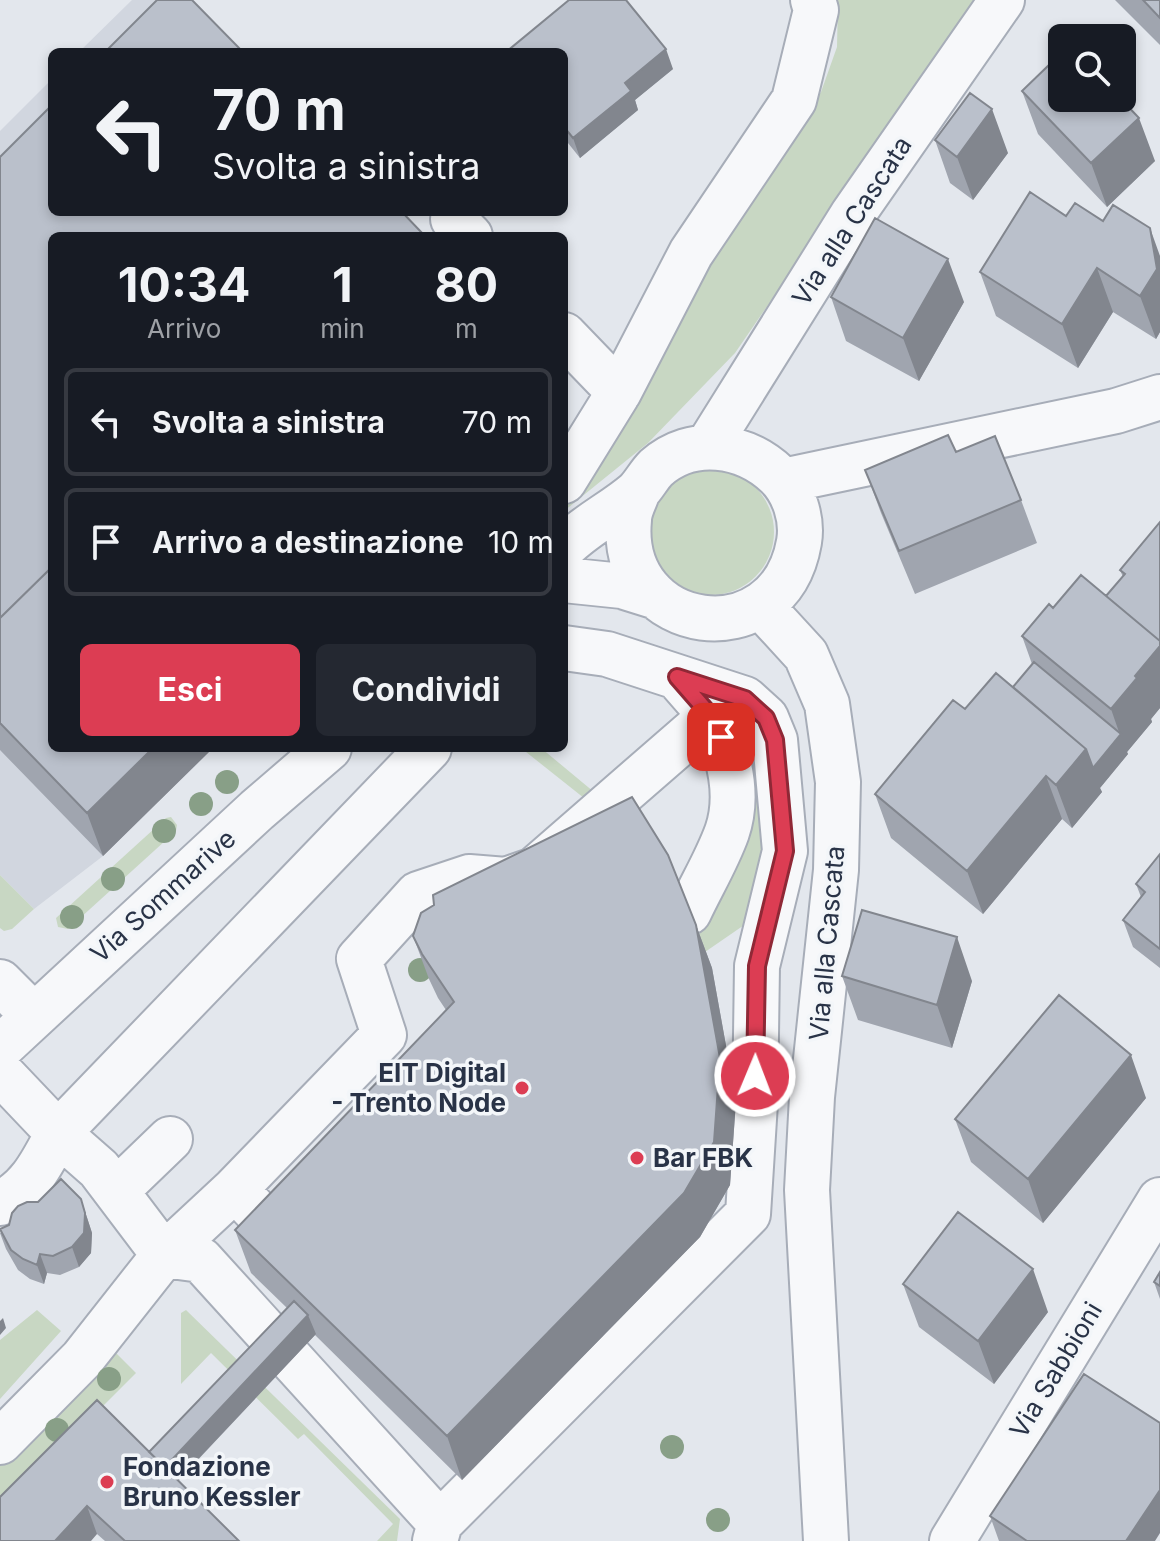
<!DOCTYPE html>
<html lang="it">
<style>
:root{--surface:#171b24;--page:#242831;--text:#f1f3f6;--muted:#9ea1a6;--line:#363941;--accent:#dc3d53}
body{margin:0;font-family:Inter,sans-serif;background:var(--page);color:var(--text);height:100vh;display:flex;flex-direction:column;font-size:30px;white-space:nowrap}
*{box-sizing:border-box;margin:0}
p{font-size:26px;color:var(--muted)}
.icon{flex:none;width:44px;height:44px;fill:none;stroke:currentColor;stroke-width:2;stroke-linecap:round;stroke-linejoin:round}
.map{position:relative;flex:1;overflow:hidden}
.side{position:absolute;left:48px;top:232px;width:520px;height:520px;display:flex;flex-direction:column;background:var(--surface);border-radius:12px;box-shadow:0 4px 12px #0003}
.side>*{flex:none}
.guide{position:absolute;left:48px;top:48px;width:520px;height:168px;border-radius:12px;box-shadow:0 4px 12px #0003;background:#171b24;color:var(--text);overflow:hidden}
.controls{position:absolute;left:1048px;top:24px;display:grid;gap:16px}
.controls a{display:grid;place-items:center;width:88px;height:88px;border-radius:12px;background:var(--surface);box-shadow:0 4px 12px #0003;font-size:40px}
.pin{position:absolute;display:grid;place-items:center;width:68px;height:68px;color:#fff;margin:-34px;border-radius:16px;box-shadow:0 4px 12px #0006}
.me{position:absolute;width:88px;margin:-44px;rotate:1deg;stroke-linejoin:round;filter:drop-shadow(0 0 6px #0008)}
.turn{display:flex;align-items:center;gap:28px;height:168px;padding:0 32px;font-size:36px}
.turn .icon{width:104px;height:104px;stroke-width:2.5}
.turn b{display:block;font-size:56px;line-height:68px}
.eta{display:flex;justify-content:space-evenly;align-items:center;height:136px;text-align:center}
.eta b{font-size:48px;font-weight:700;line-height:56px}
.button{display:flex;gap:16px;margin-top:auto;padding:16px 32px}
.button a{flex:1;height:92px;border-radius:12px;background:var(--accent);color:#fff;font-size:32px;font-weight:700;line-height:92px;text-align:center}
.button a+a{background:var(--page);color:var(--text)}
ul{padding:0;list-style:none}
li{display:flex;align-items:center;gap:24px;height:108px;margin:0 16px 12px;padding:0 16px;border:4px solid var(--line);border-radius:12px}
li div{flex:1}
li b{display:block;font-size:30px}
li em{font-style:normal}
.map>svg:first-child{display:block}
.built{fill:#d1d6df}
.green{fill:#c8d7c3}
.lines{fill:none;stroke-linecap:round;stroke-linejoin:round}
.minor-casing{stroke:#a7adb8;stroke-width:48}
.minor{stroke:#f7f8fa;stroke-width:44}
.tree{fill:#889f87}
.wall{fill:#a0a5af}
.shaded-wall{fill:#82868e}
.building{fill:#bac0cb;stroke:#82868e;stroke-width:2}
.route-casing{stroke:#8f2836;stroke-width:20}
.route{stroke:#dc3d53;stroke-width:14}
.poi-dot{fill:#dc3d53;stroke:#f3f6f9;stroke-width:3}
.labels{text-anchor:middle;stroke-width:7;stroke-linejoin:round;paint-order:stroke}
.street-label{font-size:26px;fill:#293347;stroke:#f3f6f9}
.poi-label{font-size:26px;font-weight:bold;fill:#293347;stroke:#f3f6f9;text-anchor:start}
</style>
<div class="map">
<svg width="1160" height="1541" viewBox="0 0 1160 1541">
<rect width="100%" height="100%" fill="#e3e7ed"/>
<path class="built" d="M132,0h48l52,52h-153z
M52,79v669h161l-110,108 -69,53 -34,-34v-744z"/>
<path class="green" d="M838,0h140l-243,353 -87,90 -84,68v-5l70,-108 67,-133 120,-173 16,-45z
M648 532a63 63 0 1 1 126 0a63 63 0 1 1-126 0Z
M729,715l22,12 17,60 -1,94 -17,40 -45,31 -10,-24z
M521,748h20l59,49 -11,5z
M171,817l6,8 -1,6 -108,98 -10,-2 -2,-9 110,-100z
M0,875l34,34 -22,20 -8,2 -4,-3z
M37,1310l24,21 -61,68v-59z
M186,1310l214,209 -3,22h-20l16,-17 -89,-90 -6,5 -87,-86 -30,31v-71z
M113,1350l23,23 -136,136v-45z"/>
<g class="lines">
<g class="minor-casing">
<path id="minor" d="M453,219l17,17
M564,335l55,57
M708,446l145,-232 149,-214
M564,481l55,-89 72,-139 103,-153 22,-90 -3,-10
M783,481l333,-70 44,-14
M564,547c22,-22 50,-35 73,-55 7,-7 12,-17 19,-24 36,-32 88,-24 121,7 17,16 26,44 22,67 -20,116 -181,93 -170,-22 0,-10 6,-20 9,-29
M564,580l58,6 32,10
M761,606l45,49 21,49 11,78 -2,88 -24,227 -5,93 19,351
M689,912c12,-26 28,-52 38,-80 13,-38 1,-81 -16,-116
M0,982l33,33
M0,1048l257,-238 72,-62
M0,1072l58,61 41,36 65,86 71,-66 20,21
M235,1189l149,-154 -25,-76 59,-65 51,-17 37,3 28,-10 177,-154 -34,-39
M116,1191l54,-52
M0,1203c30,-13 43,-42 58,-70l371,-385
M0,1442l82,-83 82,-104 37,5 239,263 -5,18
M440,1523l308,-309 7,-111 2,-137 28,-115 -10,-111 -9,-22 -21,-19 -138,-45 -43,-6
M952,1541l208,-341"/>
</g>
<use href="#minor" class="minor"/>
</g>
<g class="tree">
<circle cx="227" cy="782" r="12"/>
<circle cx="201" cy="804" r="12"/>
<circle cx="164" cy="831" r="12"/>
<circle cx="113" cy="879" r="12"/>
<circle cx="72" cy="917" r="12"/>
<circle cx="420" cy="970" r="12"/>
<circle cx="109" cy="1379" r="12"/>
<circle cx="57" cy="1430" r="12"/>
<circle cx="672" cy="1447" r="12"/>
<circle cx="718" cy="1520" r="12"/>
</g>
<path class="wall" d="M1115,0h45v45z
M564,52l109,17 -38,31 3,10 -58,48 -16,-20z
M1062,76l93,85 -48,46 -69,-73 -16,-43z
M935,140l73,13 -35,47 -23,-17z
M0,157l52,79v512h161l-110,108 -103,-106z
M1066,216l37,5 57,35v76l-4,7 -43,-27 -35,56 -82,-52 -16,-44z
M831,297l133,5 -45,79 -73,-40z
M956,452l65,48 16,43 -122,51 -34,-81 -16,-43z
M1160,522v186l-9,11 1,3 -25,30 1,2 -28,34 2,4 -30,36 -10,-9 -79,95 -92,-76 -16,-44 90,-85 48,-22 19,-23 -10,-28 31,-28 53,-12 17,-19 -3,-7z
M1160,854v114l-27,-21 -10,-27 18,-23 -5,-13z
M696,925l16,43 24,133 -6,84 -30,52 -238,243 -147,-145 -137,146 61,60h-134l-8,-7 -97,7 149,-89 138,-144 -36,-35 -16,-43 211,-220 -8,-12 -9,-19 -16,-43z
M842,976l130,5 -20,67 -94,-28z
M1146,1098l-103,125 -72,-61 -16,-43z
M81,1199l11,34 -1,20 -12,14 -19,8 -13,-2 -3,11 -14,-5 -12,-9 -12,-21 -6,-16z
M1160,1272v27l-6,-17z
M903,1284l145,28 -54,72 -75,-57z
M990,1516l165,25h-156z"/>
<path class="shaded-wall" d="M666,49l7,20 -38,31 3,10 -58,48 -7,-20 52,-55z
M992,109l16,44 -35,47 -16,-43z
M1139,118l16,43 -48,46 -16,-44z
M1150,228l10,28v76l-4,7 -16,-43z
M948,259l16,43 -45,79 -16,-43z
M1097,268l16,44 -35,56 -16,-44z
M1160,646v62l-9,11 1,3 -25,30 1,2 -28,34 2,4 -30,36 -16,-43 30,-36 34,-14 -9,-26 24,-33z
M153,748h60l-110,108 -16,-43z
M1046,776l16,43 -79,95 -16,-43z
M696,925l16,43 24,133 -6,84 -30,52 -238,243 -15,-44z
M957,937l15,44 -20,67 -15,-43z
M1131,1055l15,43 -103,125 -15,-44z
M81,1199l11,34 -1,20 -12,14 -7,-20z
M40,1254l7,19 -3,11 -7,-19z
M1033,1269l15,43 -54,72 -16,-43z
M308,1315l8,19 -147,156 -7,-19z
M3,1318l3,10 -6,7v-14z
M1160,1490v43l-5,8h-29z
M87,1506l10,28 -6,7h-36z"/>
<path class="building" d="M157,0h35l51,52h-138z
M569,0h57l40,49 -41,34 6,8 -58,47 -9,-11v-75h-58z
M1143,0h17v18z
M1050,64l12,12v22h58l19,20 -48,45 -69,-72z
M970,93l22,16 -35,48 -22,-17z
M52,105v107h350l21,22 -1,2h-370v331l-52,51v-461z
M1030,192l36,24 9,-13 28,18 10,-16 37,23 7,41 -17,27 -43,-28 -35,56 -82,-52z
M875,218l73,41 -45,79 -72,-41z
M948,435l8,17 39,-16 26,64 -122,51 -34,-81z
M1160,522v119l-54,-45 19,-22 -5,-4z
M52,567v181h101l-66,65 -87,-90v-105z
M1081,575l79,66v5l-25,30 2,2 -26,31 -89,-73 27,-32 4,4z
M1034,662l87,72 -28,34 -7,-19 -73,-62z
M996,673l90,76 -30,36 -10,-9 -79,95 -92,-77 78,-94 12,9z
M632,797l36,58 28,70 24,133 -6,84 -30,51 -237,243 -212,-206 219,-228 -32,-48 -9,-18 8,-23 13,-8 -1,-10z
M1160,854v95l-37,-29 22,-28 -9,-8z
M862,910l95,27 -20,68 -95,-29z
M1059,995l72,60 -103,124 -73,-60z
M61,1179l20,20 4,14 -1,20 -12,14 -19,9 -13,-2 -3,11 -14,-6 -12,-9 -11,-21 9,-4 3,-12 6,-7 9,-4h11z
M958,1212l75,57 -55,72 -75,-57z
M1160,1272v14l-6,-4z
M294,1301l14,14 -143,152 -16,-15z
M1084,1374l76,49v67l-34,51h-99l-37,-25z
M97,1400l142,141h-114l-38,-35 -32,35h-55v-44z"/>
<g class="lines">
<g class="route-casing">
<path id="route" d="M721,737l-10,-21 -34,-39 68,22 21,19 9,22 10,111 -28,115 -2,110"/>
</g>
<use href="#route" class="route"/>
</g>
<g class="poi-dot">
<circle cx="522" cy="1088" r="8"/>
<circle cx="637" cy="1158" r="8"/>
<circle cx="107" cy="1482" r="8"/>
</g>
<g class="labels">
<g class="street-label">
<text transform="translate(852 221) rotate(-57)" y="9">Via alla Cascata</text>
<text transform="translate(163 896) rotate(-42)" y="9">Via Sommarive</text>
<text transform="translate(827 943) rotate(-85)" y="9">Via alla Cascata</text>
<text transform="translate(1056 1370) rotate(-59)" y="9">Via Sabbioni</text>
</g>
<g class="poi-label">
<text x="506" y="1082" text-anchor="end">EIT Digital<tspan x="506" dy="30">- Trento Node</tspan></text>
<text x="653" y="1167">Bar FBK</text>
<text x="123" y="1476">Fondazione<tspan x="123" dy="30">Bruno Kessler</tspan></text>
</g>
</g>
</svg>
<div class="controls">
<a><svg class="icon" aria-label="search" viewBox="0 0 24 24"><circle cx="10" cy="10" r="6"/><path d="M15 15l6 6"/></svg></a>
</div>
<div class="pin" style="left:721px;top:737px;background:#d93025"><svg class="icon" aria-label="arrive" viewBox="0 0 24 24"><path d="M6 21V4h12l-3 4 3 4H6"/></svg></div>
<svg class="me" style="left:755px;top:1076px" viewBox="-20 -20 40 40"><circle r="17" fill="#dc3d53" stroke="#fff" stroke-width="3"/><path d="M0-11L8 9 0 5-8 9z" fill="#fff"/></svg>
<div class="guide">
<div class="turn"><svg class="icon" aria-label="left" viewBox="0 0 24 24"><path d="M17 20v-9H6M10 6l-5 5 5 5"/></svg><div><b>70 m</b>Svolta a sinistra</div></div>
</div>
<section class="side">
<div class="eta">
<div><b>10:34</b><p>Arrivo</p></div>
<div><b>1</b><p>min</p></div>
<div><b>80</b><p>m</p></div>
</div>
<ul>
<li><svg class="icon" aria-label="left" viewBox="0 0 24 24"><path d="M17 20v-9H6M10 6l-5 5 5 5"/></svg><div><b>Svolta a sinistra</b></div><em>70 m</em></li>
<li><svg class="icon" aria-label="arrive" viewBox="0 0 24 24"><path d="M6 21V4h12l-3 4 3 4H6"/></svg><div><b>Arrivo a destinazione</b></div><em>10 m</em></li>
</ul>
<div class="button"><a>Esci</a><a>Condividi</a></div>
</section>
</div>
